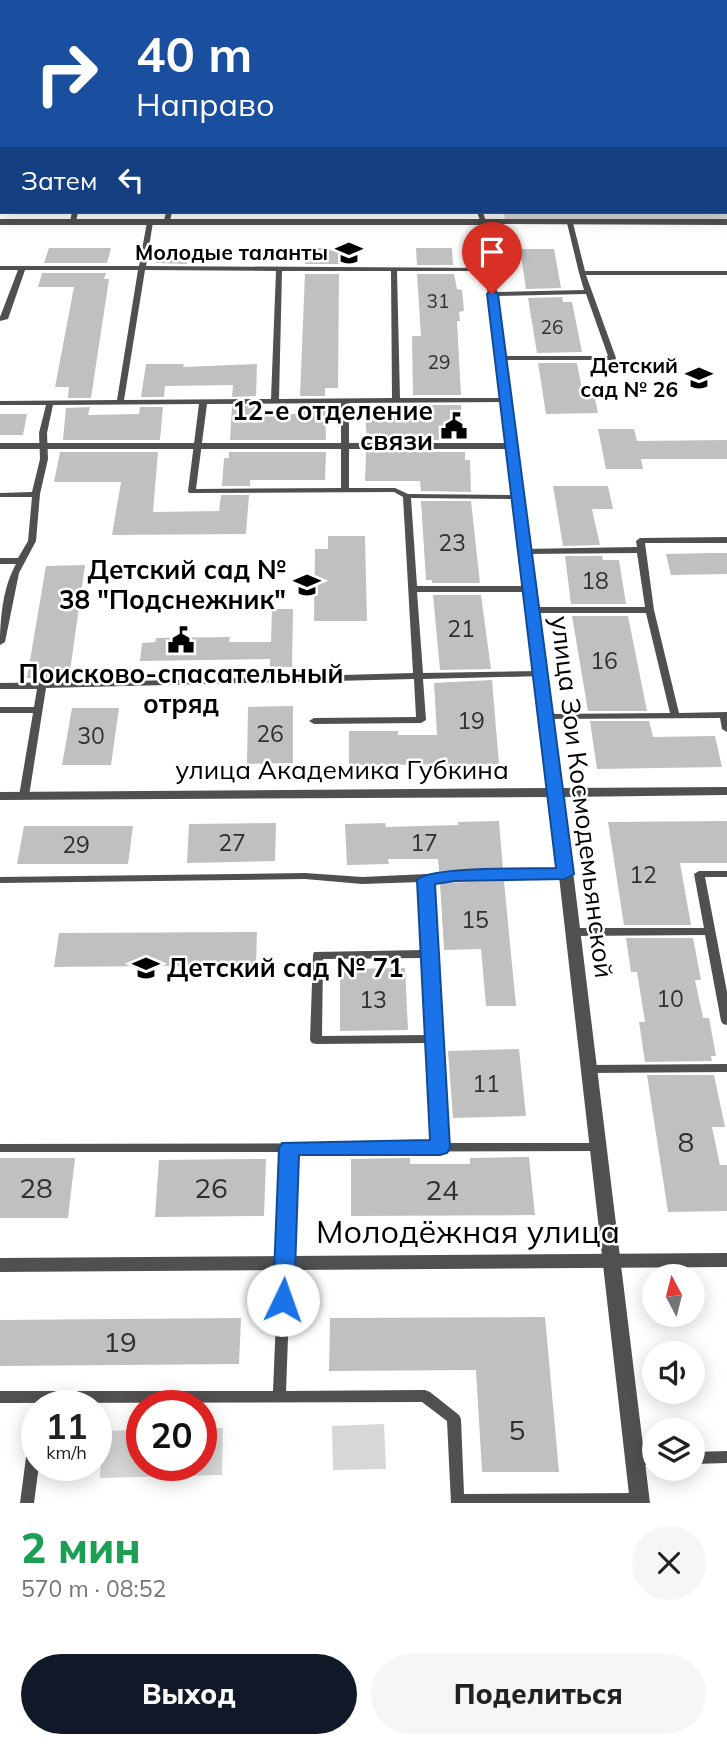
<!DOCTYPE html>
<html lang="ru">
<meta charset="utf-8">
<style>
:root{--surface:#fff;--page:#f6f6f6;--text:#202124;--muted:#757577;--accent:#111827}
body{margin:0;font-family:Mulish,sans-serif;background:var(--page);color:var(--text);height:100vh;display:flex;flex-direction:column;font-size:26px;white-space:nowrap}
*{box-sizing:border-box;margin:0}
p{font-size:23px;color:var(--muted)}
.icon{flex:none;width:38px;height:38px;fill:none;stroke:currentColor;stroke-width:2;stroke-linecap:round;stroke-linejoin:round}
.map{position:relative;height:1503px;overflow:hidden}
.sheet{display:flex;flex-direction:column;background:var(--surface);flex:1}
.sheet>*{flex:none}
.banner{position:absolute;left:0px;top:0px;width:728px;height:214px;box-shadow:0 4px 18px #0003;background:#1a4fa0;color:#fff;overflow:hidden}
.needle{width:46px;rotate:353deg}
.buttons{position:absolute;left:642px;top:1264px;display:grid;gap:14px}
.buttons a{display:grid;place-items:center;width:63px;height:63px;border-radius:50%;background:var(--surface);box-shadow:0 4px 18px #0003;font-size:35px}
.speed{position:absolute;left:21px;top:1390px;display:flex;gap:14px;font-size:35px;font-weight:700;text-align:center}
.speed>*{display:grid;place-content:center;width:91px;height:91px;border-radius:50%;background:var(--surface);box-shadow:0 4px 18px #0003;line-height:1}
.speed small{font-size:18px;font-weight:400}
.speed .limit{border:10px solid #d22;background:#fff;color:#111}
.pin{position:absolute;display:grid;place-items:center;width:60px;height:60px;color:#fff;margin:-72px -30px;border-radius:50% 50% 50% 0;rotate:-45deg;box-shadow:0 0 7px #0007}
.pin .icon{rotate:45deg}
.me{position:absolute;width:77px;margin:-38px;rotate:3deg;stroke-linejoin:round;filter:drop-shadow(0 0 5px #0008)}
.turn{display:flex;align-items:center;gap:24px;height:147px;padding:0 21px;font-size:32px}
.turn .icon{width:91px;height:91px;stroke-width:2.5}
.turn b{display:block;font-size:49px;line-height:60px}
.then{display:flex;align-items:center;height:66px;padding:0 21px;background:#0003;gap:14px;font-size:26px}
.round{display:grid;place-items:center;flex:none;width:74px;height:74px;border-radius:37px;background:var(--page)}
.overview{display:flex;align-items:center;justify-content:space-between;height:119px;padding:0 21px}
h1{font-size:42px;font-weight:800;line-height:52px;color:#1e9e55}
.cta{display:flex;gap:14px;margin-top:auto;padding:14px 21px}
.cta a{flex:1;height:80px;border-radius:42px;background:var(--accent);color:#fff;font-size:28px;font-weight:800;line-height:80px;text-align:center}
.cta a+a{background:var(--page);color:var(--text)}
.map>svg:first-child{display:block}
.green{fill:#d7d7d7}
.water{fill:#9e9e9e}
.building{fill:#c0c0c0}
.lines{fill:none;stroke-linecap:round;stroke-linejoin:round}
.service{fill:#505050;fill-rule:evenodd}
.minor{fill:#505050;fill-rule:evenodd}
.tertiary{fill:#505050;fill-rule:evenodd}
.route{fill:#1a73e8;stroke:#114b97;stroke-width:2}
.labels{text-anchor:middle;stroke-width:5;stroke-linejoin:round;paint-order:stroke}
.far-number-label{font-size:19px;fill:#303030}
.far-poi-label{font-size:21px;font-weight:bold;fill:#000;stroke:#fff;text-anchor:end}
.number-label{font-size:23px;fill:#303030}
.poi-label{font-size:26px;font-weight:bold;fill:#000;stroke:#fff;text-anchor:end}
.street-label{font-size:26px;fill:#000;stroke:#fff}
.near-number-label{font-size:28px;fill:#303030}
.near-street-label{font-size:32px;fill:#000;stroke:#fff}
</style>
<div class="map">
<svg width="727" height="1503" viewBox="0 0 727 1503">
<rect width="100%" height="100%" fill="#fff"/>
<path class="green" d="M727,164v55l-222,1 -1,-8h222z
M384,1424l2,45 -53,1 -1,-44z
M223,1428l-1,47 -122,3 3,-47 39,-1v35h59v-36z"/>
<path class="water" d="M0,0h727v103l-1,-101h-724v2z"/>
<path class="building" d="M49,248h62l-4,15h-63z
M305,248h34v16h-34z
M416,248h36l1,17h-36z
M158,249h31l-2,15 -31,-1z
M520,249h34l7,39 -35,1z
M42,273h64l-2,6h5l-18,119h-23l1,-11h-14l19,-100h-36z
M305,274h34l-1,114h-13v8h-25z
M417,274h37l3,15 5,1 2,21 -5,1 1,9h-3l4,74h-48l-1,-59h9z
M562,297l1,5h9l10,50 -45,1 -9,-55z
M538,363h39l6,31h11l4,19 -52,1z
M146,364h38l-1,3 74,-3 -1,32 -24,1 1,-12 -68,1 -1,11h-23z
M414,405h47l3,35h-97l-2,-26h49z
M232,406h23v8h45v-8h25l1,34h-96z
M90,407l-2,8 51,-1 1,-7h23l-3,33h-97l3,-32z
M0,414h27l-4,21h-23z
M598,429h36l3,12 90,-1v19h-86l2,10h-37z
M60,452h98l-5,60 66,-1 2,-16h28l-3,39 -134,1 9,-53h-67z
M229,452h97l-1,28h-75v6h-28l2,-28h5z
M366,452h99v8h5l1,32 -50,-1 -1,-10h-55z
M553,486h55l5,23h-21l8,36 -37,1z
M421,501h50l9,82h-48v-3h-6z
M328,536h37l2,85h-53l1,-72h13z
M709,553h18v21l-56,1 -5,-21z
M565,556h37l1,4h16l7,44h-55z
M85,565l-16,113h-42l19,-112z
M433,595h48l10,74 -51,1z
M272,609h21l-1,58h-22v-8l-130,2 2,-18 13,-1 1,-4 74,-1 -1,5h42z
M572,616h56l19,95h-59z
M492,680l7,84 -150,1v-34h49v4h39l-3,-52z
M293,706v57l-46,1 1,-57z
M72,708h47l-8,57h-49z
M590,721h59l4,16 62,-1 7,31 -125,2z
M499,821l4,48 -64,2 -1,-12h-50l1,5 -42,1 -2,-41 40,-1 1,4 72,-2v-3z
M727,821v42h-47l11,62h-67l-16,-103z
M276,823l-1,38 -88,2 2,-39z
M24,826h109l-5,38h-111z
M504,881l12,125h-30l-5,-57 -37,1 -4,-67z
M257,932l-1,33 -202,2 5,-34z
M626,938h67l8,42h-6l8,38h6l7,38h-5l1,5 -67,1 -6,-40h6l-8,-50h-6z
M405,968l3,62 -68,1v-62z
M519,1049l7,67 -73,2 -5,-67z
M647,1075h67l11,52h-13l8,38h7v46l-59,1z
M529,1157l6,58 -184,1v-57l59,-1v6h60v-6z
M0,1158h75l-7,60h-68z
M266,1159l-2,57 -109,1 4,-57z
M545,1317l14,155h-77l-6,-102 -147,1 1,-53z
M241,1318l-2,46 -239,2v-46z"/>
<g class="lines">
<path class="service" d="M0,56h2v4h-2z
M0,80h2v4h-2z
M72,212h6l-2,10 -3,2 -3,-2z
M166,212h6l-2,9 -3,2 -3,-2z
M477,212h6l3,10 -1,1h-4z
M150,220l3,2 -7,44 346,2v2l-2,1h-93l3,127h106l4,2 -4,2 -157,1v85h46l13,6 113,1v4h-3l-107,-1 6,88h112l4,3 -4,3h-112l6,81 117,-2 3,1 2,2 -2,2 -120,3 3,41 -5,3 -107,1 -5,-3 5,-3 102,-1 -2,-38 -368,9 -17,108 -5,3 -3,-1 -2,-2 14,-83h-33v-6h34l3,-18h-37v-6l135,-2 278,-8 -10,-176 -9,-5 -205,1 -1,-2 11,-87 -146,1 -6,28 1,26 -8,35 -4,47 -17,32 -14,69 -5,3c0,-27 3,-58 16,-81h-16v-6h18l10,-17 4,-44h-32v-4l32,-1 8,-33 -1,-26 7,-28h-46v-4l117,-1 21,-130h-113l-17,49 -8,2v-4l18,-47h-18v-4h139l8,-44zM145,270l131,1 -5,128 -147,1zM282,271h109l1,127 -113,1zM341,403v85l-145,1 11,-85z
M570,221l3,2 12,48h142v4h-141l30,83 -1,2h-117l-1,-2 4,-2h107l-22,-62 -93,2 -4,-2 4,-2 91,-2 -5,-17 -12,-50z
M727,537v6h-82l9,67 25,103 48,-1v20l-5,-3 -2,-11 -177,1 -2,-2 2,-2 3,-1 124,-1 -24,-100h-114l-4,-3 4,-3h113l-8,-54 -112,1 -4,-3 1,-2 115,-2 -1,-6 4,-3z
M565,871l4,1 1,2 -1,2 -138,5 15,262h152l4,1 2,3 -2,3 -4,1 -303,1 -9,239 139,-1 5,2 29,23 2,4 3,75 175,-1 5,2 2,4 -2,4h-193l-4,-82 -25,-19 -422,1v-12h273l10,-239h-283v-8l434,-1 -5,-100 -113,1 -4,-1 -2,-3 3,-85 1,-3 110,-2 -3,-68 -59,2 -57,-5 -305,4v-6l305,-4 57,4 108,-5zM425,958l3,77 -106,1 1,-77z
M699,871h28v6h-22l22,115v33l-4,-1 -2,-3 -16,-86 -133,1 -4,-1 -1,-3 1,-3 4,-1h132l-10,-54z
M727,1064v8l-139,1 -4,-1 -2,-3 2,-3 4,-1z
M37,1421v44h2l-5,38h-14l10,-76 2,-4z
M727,1451v12l-34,1v-12z
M634,1453h20v12h-20l-5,-2 -2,-4 2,-4z"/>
<path class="minor" d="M483,219h244v6l-247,-1v-4z
M0,443h512l6,3 -6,3h-512z
M727,1253v14l-727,5v-14z"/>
<path class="tertiary" d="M0,219h483l5,3 75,566 164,-1v8l-163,2 86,706h-20l-80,-706 -550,3v-8l549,-4 -70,-563h-479z"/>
</g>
<path class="route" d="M492,290l6,4 76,580 -9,5 -110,2 -20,3 15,264 -3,5 -7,2h-141l-5,145 -3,6 -8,2 -7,-2 -3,-6 6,-152 3,-5 148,-3 -13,-260c12,-14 116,-11 139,-12l-69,-574z"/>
<defs>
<g id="school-bare" transform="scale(2.1)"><path d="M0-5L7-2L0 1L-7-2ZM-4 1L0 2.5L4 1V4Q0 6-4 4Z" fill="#000" stroke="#fff" stroke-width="2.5" paint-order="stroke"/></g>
<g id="civic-bare" transform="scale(2.1)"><path d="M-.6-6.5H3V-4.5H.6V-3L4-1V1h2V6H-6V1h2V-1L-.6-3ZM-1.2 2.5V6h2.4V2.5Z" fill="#000" stroke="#fff" stroke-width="2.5" paint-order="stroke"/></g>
</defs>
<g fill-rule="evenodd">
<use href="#school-bare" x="349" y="253"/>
<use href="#school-bare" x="699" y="378"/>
<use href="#civic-bare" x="454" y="426"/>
<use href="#school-bare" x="307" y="585"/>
<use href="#civic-bare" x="181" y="640"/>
<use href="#school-bare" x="146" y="968"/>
</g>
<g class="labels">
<g class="far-number-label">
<text x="438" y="308">31</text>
<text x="552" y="334">26</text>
<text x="439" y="369">29</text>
</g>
<g class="far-poi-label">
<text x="328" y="260">Молодые таланты</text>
<text x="678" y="373">Детский<tspan x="678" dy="24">сад № 26</tspan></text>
</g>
<g class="number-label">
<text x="452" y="551">23</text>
<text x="595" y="589">18</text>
<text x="461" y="637">21</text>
<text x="604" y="669">16</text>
<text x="471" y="729">19</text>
<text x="270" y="742">26</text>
<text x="91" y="744">30</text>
<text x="232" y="851">27</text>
<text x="424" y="851">17</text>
<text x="76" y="853">29</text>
<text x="643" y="883">12</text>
<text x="475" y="928">15</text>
<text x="670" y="1007">10</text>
<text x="373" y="1008">13</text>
<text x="486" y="1092">11</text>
</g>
<g class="poi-label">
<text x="433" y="420">12-е отделение<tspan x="433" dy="30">связи</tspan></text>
<text x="286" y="579">Детский сад №<tspan x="286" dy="30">38 "Подснежник"</tspan></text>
<text x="181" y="683" text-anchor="middle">Поисково-спасательный<tspan x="181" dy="30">отряд</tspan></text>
<text x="167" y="977" text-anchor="start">Детский сад № 71</text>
</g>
<g class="street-label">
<text x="342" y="779">улица Академика Губкина</text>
<text transform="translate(582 797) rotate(83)" y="9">улица Зои Космодемьянской</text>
</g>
<g class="near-number-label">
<text x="686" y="1152">8</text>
<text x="36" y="1198">28</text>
<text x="211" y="1198">26</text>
<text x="442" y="1200">24</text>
<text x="120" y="1352">19</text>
<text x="517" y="1440">5</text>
</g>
<g class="near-street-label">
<text x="468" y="1243">Молодёжная улица</text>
</g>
</g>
</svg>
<div class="buttons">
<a><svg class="needle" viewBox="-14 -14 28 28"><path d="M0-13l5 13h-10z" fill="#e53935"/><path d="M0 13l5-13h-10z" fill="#757577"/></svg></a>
<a><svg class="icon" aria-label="sound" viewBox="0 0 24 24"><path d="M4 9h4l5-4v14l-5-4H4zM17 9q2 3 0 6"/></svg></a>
<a><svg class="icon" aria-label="layers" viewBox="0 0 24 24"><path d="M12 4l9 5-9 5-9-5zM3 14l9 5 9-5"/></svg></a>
</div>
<div class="speed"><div>11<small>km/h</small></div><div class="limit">20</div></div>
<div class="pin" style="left:492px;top:294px;background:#d93025"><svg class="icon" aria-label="arrive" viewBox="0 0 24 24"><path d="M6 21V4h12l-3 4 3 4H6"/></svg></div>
<svg class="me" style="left:283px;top:1300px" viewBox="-20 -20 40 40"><circle r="19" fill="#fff"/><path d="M0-13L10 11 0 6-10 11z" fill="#1a73e8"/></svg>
<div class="banner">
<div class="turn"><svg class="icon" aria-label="right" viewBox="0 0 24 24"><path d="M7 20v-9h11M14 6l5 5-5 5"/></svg><div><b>40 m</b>Направо</div></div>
<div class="then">Затем<svg class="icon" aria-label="left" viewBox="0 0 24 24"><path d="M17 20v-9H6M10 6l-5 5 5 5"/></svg></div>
</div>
</div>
<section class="sheet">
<div class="overview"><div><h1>2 мин</h1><p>570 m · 08:52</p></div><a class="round"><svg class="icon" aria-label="close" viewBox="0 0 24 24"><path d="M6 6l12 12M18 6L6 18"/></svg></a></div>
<div class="cta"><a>Выход</a><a>Поделиться</a></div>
</section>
